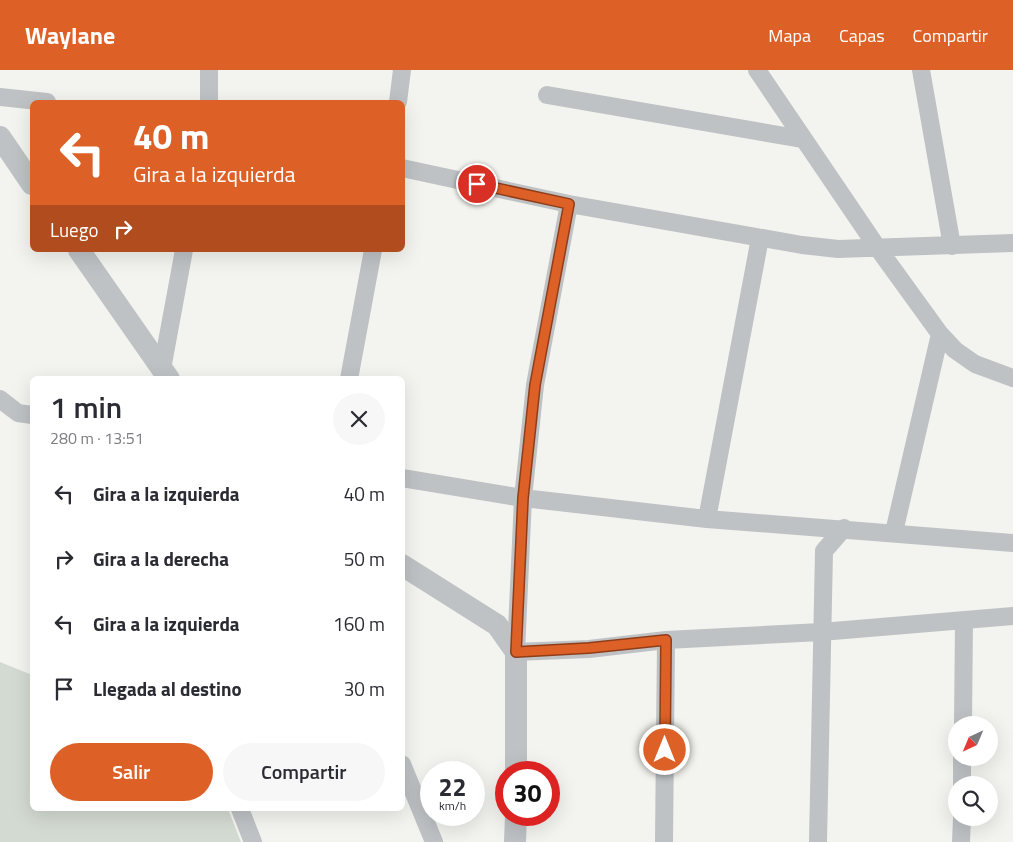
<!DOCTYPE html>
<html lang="es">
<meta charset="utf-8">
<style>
:root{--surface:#fff;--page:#f7f7f7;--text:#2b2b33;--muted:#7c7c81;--accent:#dd6026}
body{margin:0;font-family:"Titillium Web",sans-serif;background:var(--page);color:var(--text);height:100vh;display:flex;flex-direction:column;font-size:19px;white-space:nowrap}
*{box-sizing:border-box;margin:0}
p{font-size:16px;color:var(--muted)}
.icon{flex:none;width:28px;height:28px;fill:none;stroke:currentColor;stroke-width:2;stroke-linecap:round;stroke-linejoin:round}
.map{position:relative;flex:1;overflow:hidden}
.panel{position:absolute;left:30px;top:306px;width:375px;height:435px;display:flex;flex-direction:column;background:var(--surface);border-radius:8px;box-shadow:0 5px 20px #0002}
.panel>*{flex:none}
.guide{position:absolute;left:30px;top:30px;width:375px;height:152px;border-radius:8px;box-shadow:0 5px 20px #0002;background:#dd6026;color:#fff;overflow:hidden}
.needle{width:32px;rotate:224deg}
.controls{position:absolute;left:948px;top:646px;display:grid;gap:10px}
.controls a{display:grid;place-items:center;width:50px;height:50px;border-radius:50%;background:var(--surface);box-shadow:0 5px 20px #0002;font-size:25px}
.speed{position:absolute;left:420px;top:691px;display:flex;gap:10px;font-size:25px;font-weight:700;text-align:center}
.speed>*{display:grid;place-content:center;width:65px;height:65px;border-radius:50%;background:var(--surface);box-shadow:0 5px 20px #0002;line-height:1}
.speed small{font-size:12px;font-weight:400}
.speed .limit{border:8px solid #d22;background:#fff;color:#111}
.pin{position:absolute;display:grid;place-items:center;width:42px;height:42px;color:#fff;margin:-21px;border:2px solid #fff;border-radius:50%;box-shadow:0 1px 5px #0007}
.me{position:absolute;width:55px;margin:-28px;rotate:0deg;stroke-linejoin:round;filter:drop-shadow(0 0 4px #0008)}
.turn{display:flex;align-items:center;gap:18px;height:105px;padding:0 20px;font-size:22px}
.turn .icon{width:65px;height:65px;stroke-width:2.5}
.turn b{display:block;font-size:35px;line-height:42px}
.then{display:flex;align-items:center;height:48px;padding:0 20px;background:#0003;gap:10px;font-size:19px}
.round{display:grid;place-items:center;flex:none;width:52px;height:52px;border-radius:26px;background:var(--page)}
.headline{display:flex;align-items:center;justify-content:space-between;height:85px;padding:0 20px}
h1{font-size:30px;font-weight:600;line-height:38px}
.button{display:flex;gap:10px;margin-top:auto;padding:10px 20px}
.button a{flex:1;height:58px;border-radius:30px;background:var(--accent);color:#fff;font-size:20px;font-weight:600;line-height:58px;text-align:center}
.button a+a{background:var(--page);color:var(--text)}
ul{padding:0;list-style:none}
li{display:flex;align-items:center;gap:15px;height:65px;padding:0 20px}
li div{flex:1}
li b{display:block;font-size:19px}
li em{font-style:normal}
header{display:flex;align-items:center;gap:30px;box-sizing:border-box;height:70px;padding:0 25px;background:var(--accent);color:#fff}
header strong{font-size:24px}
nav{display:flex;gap:28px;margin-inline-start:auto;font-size:18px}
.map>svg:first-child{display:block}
.green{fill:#d3dad1}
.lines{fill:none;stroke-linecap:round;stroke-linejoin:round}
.minor{stroke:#bec2c5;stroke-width:18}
.tertiary{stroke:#bec2c5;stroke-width:22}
.route-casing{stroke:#903e19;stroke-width:12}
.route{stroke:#dd6026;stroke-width:9}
</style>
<header>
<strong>Waylane</strong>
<nav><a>Mapa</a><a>Capas</a><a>Compartir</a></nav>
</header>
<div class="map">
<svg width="1013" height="772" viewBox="0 0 1013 772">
<rect width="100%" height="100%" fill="#f3f4ef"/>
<path class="green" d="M0,592l32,13v134h196l13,33h-241z"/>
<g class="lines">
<path class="minor" d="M757,0l120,177 63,87 15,16 20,14 38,14
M921,0l31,176
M547,25l255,44
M0,27l47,5
M209,32v-32
M398,32l4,-32
M402,98l167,36 233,41 36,4 175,-6
M569,134l-34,181 -12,113 -7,154 73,-3 77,-9 155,-8 192,-16
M162,299l22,-119
M349,309l24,-129
M0,329l18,14 14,2
M402,408l121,20 184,21 306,24
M707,449l53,-281
M894,462l46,-198
M963,655l1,-105
M402,694l32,78
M962,715v-27
M240,739l13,33
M664,772l2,-202
M818,772l6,-291 20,-23
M961,772l1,-24"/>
<path class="tertiary" d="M0,67l32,47
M79,180l90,129
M402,495l95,60 19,27v120
M515,772l1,-27"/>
</g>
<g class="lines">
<g class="route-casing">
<path id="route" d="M477,114l92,20 -34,181 -12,113 -7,154 73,-4 77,-8 -1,110"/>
</g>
<use href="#route" class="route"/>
</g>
</svg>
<div class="controls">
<a><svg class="needle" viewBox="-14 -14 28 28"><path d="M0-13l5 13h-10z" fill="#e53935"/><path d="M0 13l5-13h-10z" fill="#7c7c81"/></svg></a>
<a><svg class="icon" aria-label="search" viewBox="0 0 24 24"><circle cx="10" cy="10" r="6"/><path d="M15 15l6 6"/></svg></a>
</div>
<div class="speed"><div>22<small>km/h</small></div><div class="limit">30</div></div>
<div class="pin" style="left:477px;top:114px;background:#d93025"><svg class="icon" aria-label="arrive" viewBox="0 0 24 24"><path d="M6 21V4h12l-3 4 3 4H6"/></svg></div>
<svg class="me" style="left:665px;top:680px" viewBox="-20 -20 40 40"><circle r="17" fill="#dd6026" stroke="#fff" stroke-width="3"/><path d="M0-11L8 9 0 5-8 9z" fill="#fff"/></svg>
<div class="guide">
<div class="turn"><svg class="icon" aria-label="left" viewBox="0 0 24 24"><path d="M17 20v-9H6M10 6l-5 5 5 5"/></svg><div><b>40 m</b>Gira a la izquierda</div></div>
<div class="then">Luego<svg class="icon" aria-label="right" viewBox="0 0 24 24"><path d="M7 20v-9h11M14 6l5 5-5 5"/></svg></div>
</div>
<section class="panel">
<div class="headline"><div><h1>1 min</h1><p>280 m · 13:51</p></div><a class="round"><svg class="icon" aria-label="close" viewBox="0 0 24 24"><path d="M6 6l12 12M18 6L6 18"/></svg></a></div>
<ul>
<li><svg class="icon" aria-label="left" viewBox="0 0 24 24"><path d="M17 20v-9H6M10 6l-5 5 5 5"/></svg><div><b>Gira a la izquierda</b></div><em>40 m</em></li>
<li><svg class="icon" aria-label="right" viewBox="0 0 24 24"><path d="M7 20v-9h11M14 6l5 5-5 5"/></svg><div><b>Gira a la derecha</b></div><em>50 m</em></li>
<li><svg class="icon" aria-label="left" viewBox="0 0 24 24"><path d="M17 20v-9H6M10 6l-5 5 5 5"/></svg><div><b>Gira a la izquierda</b></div><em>160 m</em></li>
<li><svg class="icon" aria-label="arrive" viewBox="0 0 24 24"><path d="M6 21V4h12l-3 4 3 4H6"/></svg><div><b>Llegada al destino</b></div><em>30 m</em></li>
</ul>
<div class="button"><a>Salir</a><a>Compartir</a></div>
</section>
</div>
